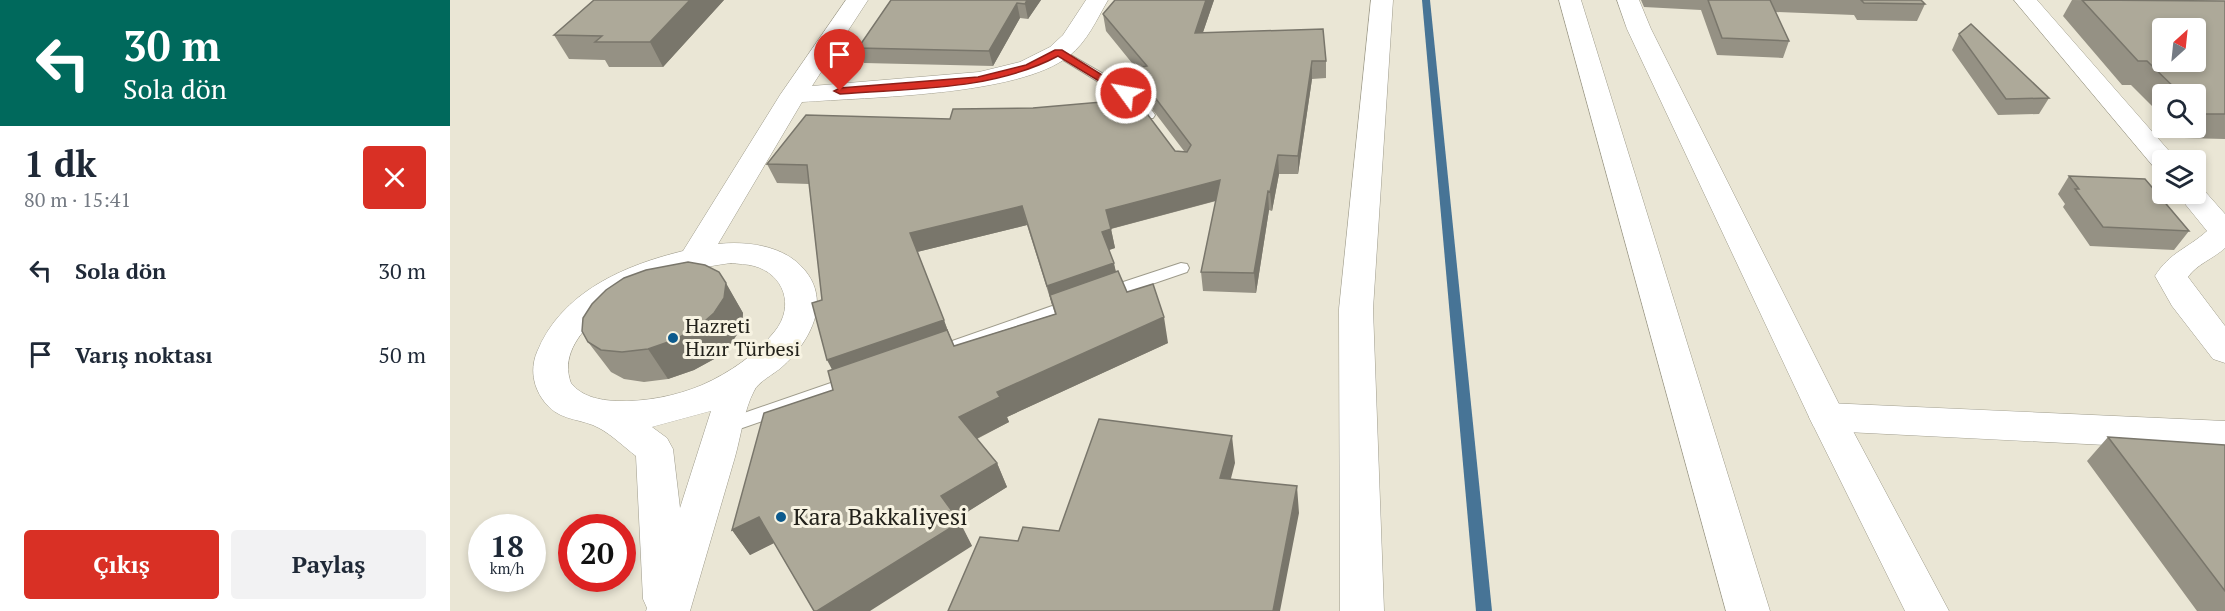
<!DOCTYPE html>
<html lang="tr">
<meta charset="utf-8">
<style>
:root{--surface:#fff;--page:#f2f2f3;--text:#1f2937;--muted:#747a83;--accent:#d93025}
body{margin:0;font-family:"PT Serif",serif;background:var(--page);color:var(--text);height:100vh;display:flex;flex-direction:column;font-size:22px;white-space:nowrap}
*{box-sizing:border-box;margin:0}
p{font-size:20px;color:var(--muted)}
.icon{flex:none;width:33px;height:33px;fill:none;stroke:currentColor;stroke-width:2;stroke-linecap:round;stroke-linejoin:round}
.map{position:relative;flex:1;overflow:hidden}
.sheet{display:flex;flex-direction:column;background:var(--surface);width:450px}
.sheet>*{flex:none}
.hud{background:#00695c;color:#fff;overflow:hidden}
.needle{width:39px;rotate:27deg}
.tools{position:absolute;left:1702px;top:18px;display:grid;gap:12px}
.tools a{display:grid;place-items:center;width:54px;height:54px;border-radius:6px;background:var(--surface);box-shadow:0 3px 9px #0003;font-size:30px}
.speed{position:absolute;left:18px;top:514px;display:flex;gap:12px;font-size:30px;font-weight:700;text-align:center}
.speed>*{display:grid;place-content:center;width:78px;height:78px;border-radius:50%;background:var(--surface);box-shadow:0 3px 9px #0003;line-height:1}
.speed small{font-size:15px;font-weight:400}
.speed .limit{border:9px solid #d22;background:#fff;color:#111}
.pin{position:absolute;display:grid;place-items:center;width:51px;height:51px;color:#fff;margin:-62px -26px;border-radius:50% 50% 50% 0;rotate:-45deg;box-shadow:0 0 6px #0007}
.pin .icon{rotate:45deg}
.me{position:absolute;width:66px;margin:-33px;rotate:302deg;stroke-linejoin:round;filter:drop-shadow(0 0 4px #0008)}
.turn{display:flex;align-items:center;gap:21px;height:126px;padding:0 24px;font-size:27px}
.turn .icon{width:78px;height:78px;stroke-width:2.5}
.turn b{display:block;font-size:42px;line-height:51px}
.round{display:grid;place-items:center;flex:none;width:63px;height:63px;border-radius:6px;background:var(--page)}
.overview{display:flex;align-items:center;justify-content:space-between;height:102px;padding:0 24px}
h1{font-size:36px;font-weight:700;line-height:45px}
.cta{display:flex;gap:12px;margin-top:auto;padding:12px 24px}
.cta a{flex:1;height:69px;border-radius:6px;background:var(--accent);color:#fff;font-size:24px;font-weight:700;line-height:69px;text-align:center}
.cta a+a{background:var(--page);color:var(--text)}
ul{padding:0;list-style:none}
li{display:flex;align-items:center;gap:18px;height:84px;padding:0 24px}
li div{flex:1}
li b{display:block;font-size:22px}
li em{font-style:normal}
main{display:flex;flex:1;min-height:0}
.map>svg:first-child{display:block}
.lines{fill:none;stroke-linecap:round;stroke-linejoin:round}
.stream{fill:#477496;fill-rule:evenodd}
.service-casing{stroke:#9e9b8b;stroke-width:2}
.minor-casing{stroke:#9e9b8b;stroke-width:1}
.tertiary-casing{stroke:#9e9b8b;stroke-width:1}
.primary-casing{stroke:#9e9b8b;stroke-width:1}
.service{fill:#fff;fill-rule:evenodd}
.minor{fill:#fff;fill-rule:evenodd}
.tertiary{fill:#fff;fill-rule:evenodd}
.primary{fill:#fff;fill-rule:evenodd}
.wall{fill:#959184;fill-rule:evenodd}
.shaded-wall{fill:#79766b}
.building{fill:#ada999;stroke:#79766b;stroke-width:1.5;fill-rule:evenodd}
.route{fill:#d93025;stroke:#8d1f18;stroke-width:1.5}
.poi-dot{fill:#0c5a8d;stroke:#f7f3e2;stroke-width:2}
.labels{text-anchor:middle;stroke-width:6;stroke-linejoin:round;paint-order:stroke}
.poi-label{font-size:20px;fill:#23221b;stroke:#f7f3e2;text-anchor:start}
.near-poi-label{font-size:24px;fill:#23221b;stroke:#f7f3e2;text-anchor:start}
</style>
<main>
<section class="sheet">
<div class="hud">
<div class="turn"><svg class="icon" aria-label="left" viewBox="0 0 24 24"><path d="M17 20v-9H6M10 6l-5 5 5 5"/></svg><div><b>30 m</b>Sola dön</div></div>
</div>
<div class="overview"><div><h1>1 dk</h1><p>80 m · 15:41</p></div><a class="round" style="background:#d93025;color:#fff"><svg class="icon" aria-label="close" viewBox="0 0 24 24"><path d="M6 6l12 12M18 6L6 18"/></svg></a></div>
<ul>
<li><svg class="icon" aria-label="left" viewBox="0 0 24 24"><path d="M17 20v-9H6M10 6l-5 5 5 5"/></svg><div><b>Sola dön</b></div><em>30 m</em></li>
<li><svg class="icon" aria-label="arrive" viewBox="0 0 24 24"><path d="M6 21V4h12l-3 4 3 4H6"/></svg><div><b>Varış noktası</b></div><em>50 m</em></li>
</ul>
<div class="cta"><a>Çıkış</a><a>Paylaş</a></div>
</section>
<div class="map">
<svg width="1775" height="611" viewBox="0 0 1775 611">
<rect width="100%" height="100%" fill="#eae6d5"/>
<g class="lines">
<path class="stream" d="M972,0h8l62,611h-16z"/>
<g class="service-casing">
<path id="service" d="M609,48l72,42 22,22 2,3 -2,3h-10l-22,-22 -66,-41v-6z
M731,263l6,1 2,4 -2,4 -82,28 -6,-2 -2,-4 2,-4z
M625,298l6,2 2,4 -2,4 -140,49 -6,-2 -3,-4 3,-4z
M404,375l6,2 3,5 -3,5 -135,47 -7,-2 -2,-5 2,-5z"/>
</g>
<g class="minor-casing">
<path id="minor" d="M396,0h22l-56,86 167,-14 41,-10 30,-15 13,-12 23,-35h22c-11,19 -21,42 -39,56 -50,40 -201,41 -267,46l-84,142c27,-3 62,1 82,21 34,33 11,76 -18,102 -8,7 -24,15 -28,24 -10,19 -13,45 -19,66 -15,51 -30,103 -45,154h-44l1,-3 -4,-9 -7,-143c-12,-9 -24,-21 -37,-28 -16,-9 -36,-7 -50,-21 -15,-15 -20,-36 -12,-55 24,-60 88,-87 146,-101l97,-156zM281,263c7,1 16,1 23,3 30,8 41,40 21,65 -18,23 -46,42 -73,54 -26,11 -57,17 -86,16 -16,-1 -34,-4 -45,-18 -19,-49 60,-94 97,-106 20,-7 41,-11 63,-14zM261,411l-31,97 -7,-59 -6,-11 -15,-11z
M1564,0h23l140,160h-14v8l-10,-2z
M1746,186l6,2 23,26v34c-12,11 -28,16 -37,29l37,49v37l-12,-4 -41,-53 -17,-30c15,-24 32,-27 52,-45l-30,-37h19z
M1377,403l398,18v30l-398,-20 -13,-4 -5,-10 5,-10z"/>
</g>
<g class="tertiary-casing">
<path id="tertiary" d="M921,0h22l-20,309 11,302h-44l-1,-302z"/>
</g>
<g class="primary-casing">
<path id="primary" d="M1109,0h22l189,611h-44z
M1167,0h22l12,29 194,387 104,195h-44l-96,-194 -182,-388z"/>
</g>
<use href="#service" class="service"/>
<use href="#minor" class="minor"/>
<use href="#tertiary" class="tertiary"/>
<use href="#primary" class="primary"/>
</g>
<path class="wall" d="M144,0h130l-61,67h-54l-4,-7 -36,-1 -15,-24z
M441,0h150l-13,19 -8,-1 -27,48 -129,-3 -6,-15z
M665,0h99l-11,32 123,29v17l-14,1 -14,95h-19l-7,37 -3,-1 -13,83 -53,-2 -2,-19 15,-71 -105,28 4,19 -6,2 7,22 11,20 41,51 -161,74 2,5 -32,17 20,24 10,24 -50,31 15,28 -198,-3 -24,12 -18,-25 101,-140 -1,-21 -10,-69 -13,-116 -32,-1 -10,-19 408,-13h9l-38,-50 -7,-15 -3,-18 -30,-37 -3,-17zM577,225l28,89 -101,32 -37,-94z
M1191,0h280l4,4 -8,17 -60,-1 -3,-5 -79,-3 14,29 -6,17 -66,-3 -16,-45 -57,-3z
M1622,0l153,1v138l-41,-1 -11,-10h23v-34h-33v23l-32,-32h-9l-59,-69z
M1509,34l90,64 -10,16 -41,1 -46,-65z
M1619,176l120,55 -15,19 -84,-4 -27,-39 2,-3 -7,-10z
M269,272l24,41 -1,14 -10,15 -16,16 -22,12 -26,9 -24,3 -20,-3 -13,-7 -23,-30z
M1658,437l117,8v166h-28l-110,-150z"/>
<path class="shaded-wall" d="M240,0h34l-61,67 -13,-25z
M577,0h14l-13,19 -3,-15z
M756,0h8l-17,50 -2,-17z
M567,3l3,15 -27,48 -4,-15z
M862,61v18l-14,95v-18z
M828,155l1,19 -7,37 -2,-19z
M770,180l2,19 -112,30 -4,-19z
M818,191l1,19 -13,83 -2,-20z
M572,206l5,19 -110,27 -7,-19z
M661,229l4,19 -9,3 -4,-19z
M664,263l4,19 -66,23 -5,-19z
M276,283l17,30 -1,14 -10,15 -16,16 -22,12 -26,9 -20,-30z
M714,317l4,26 -161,74 2,5 -39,20 -11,-25 38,-25z
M494,320l7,20 -114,39 -10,-19z
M782,436l3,27 -11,42 -4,-27z
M547,463l10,24 -54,34 -12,-25z
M847,486l2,27 -19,98h-7z
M309,517l17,25 -26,13 -18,-25z
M510,522l12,24 -102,65h-53z"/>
<path class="building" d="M144,0h96l-40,42h-55l7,-6 -48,-1z
M441,0h136l-2,4 -8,-1 -28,48 -131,-3z
M665,0h91l-11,33 128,-4 3,32h-14l-14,95 -20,-1 -8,37 -2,-1 -14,82 -53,-1 19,-92 -114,30 5,19 -9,3 12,31 -67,23 -25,-80 -112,27 34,87 -117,40 -15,-57 10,-3 -15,-135 -40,-1 39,-49 144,4 3,-10 80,-1 103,-9 39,52 12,1 4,-7 -47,-62 -8,-15 11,-2 -44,-52z
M1258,0h62l19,41 -67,-3z
M1411,0h60l4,4 -61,-1z
M1632,0l143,1v113h-23l-6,-5v-15h-15l-34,-33h-9zM1713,28h33v34h-33z
M1521,24l78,74 -43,1 -47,-65z
M1619,176l76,3 44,52 -86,-4 -28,-38h4z
M238,262l17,3 14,7 7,11 -2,15 -10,15 -17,15 -23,12 -26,9 -26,3 -21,-2 -13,-8 -6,-11 1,-13 9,-14 14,-14 18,-12 22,-8z
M668,271l9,21 26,-8 11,33 -167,75 3,5 -41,20 38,46 -56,33 19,26 -143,89h-3l-55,-94 -27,13 32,-117 69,-23 -5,-19 119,-41 7,16 102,-32 -6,-19z
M649,419l133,17 -12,42 77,8 -24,125h-325l32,-74 38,4 5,-14 36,4z
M1658,437l117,8v146z"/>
<path class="route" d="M605,50h7l69,43 -5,3 -4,-1 -64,-39c-66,35 -145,32 -218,38l-6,-3 6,-3 138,-11 48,-12z"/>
<g class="poi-dot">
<circle cx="223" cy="338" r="6"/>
<circle cx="331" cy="517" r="6"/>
</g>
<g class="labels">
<g class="poi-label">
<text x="235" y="333">Hazreti<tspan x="235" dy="23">Hızır Türbesi</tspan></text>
</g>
<g class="near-poi-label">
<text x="343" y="525">Kara Bakkaliyesi</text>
</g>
</g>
</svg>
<div class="tools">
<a><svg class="needle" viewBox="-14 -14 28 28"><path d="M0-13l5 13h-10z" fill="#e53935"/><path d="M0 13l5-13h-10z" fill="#747a83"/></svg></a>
<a><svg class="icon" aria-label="search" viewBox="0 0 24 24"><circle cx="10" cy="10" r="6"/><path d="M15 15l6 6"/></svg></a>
<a><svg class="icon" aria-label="layers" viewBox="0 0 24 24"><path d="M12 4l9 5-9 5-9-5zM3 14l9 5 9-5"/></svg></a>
</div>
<div class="speed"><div>18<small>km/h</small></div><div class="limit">20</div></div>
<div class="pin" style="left:390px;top:91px;background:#d93025"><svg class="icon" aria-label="arrive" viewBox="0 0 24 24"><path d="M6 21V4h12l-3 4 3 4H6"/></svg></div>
<svg class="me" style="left:676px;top:93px" viewBox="-20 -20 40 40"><circle r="17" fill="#d93025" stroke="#fff" stroke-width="3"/><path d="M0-11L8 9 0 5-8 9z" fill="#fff"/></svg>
</div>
</main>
